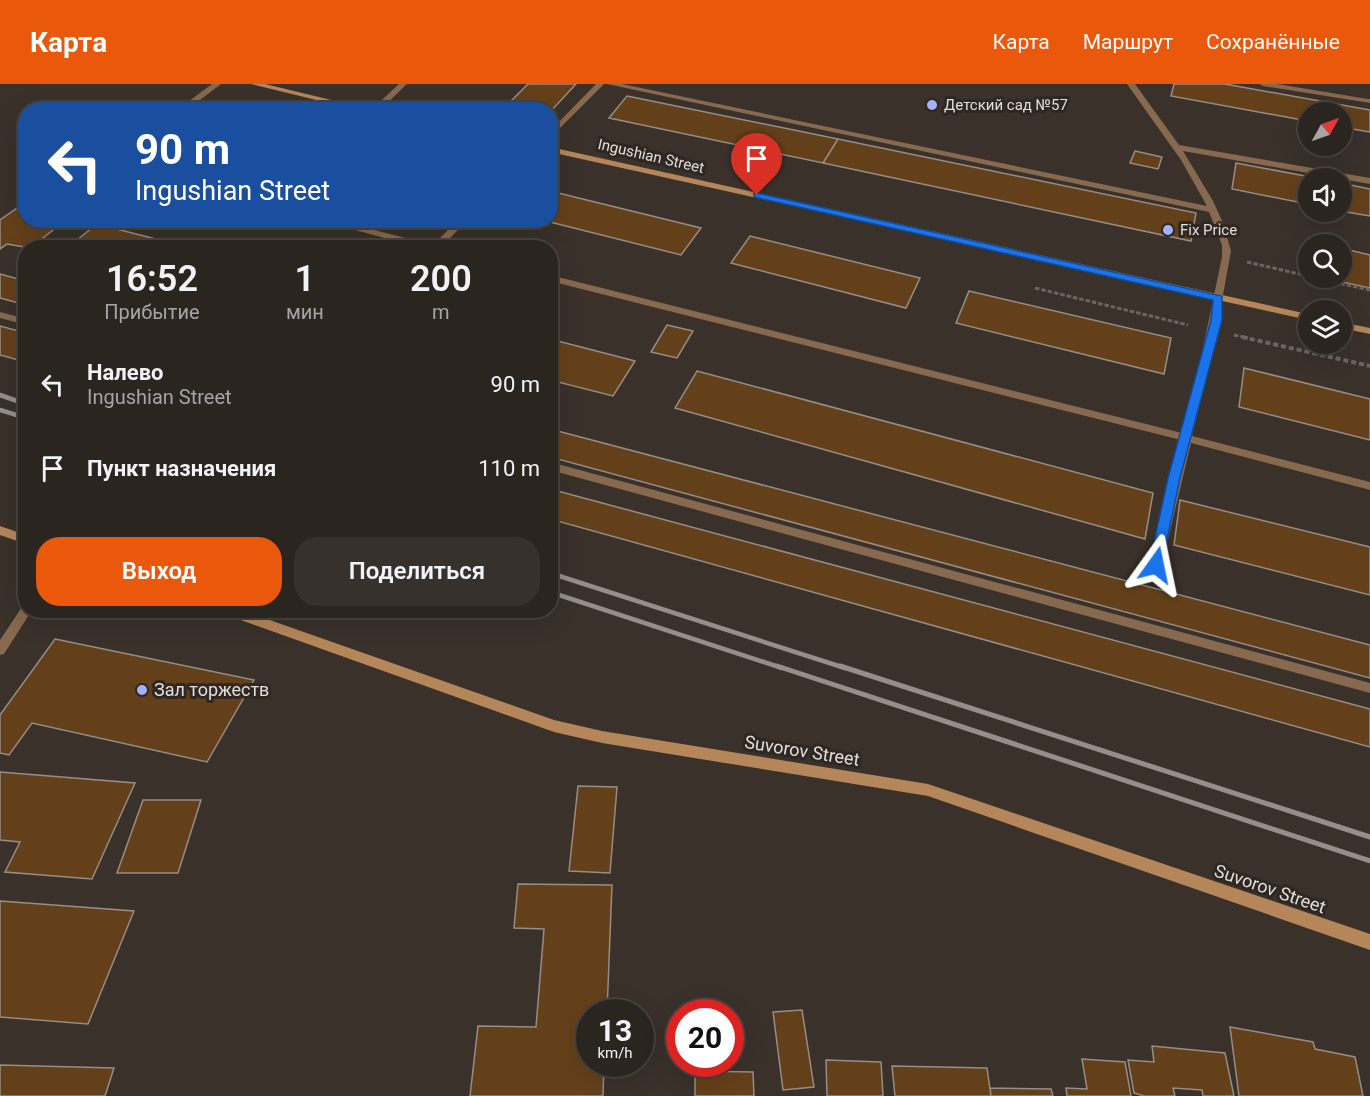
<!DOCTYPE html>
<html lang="ru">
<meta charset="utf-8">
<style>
:root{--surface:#2b2520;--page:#37312d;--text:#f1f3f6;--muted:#a6a5a5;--line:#47423e;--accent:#ea580c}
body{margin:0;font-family:Roboto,sans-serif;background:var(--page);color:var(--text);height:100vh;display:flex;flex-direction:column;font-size:22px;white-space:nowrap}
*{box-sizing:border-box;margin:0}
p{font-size:20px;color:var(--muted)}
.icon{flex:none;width:33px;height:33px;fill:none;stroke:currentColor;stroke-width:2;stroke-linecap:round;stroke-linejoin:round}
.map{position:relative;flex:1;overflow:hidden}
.drawer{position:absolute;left:18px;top:156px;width:540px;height:378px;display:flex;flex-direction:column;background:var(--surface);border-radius:24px;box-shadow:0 6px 24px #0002,0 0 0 2px var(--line)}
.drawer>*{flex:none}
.top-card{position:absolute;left:18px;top:18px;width:540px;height:126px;border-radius:24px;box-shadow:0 6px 24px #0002,0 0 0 2px var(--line);background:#1a4fa0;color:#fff;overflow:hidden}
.needle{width:39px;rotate:50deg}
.fabs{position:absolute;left:1298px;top:18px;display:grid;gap:12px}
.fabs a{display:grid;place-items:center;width:54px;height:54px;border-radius:50%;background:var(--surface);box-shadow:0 6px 24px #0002,0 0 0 2px var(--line);font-size:30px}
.speed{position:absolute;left:576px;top:915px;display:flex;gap:12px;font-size:30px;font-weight:700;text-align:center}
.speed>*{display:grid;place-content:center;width:78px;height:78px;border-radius:50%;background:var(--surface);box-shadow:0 6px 24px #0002,0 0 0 2px var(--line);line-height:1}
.speed small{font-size:15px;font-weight:400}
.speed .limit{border:9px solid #d22;background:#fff;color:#111}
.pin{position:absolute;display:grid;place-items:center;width:51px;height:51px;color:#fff;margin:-62px -26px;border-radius:50% 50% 50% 0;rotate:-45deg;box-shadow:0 0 6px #0007}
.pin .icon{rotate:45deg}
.me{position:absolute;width:66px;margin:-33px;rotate:12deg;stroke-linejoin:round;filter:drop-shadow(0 0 4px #0008)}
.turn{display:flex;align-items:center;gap:21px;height:126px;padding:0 18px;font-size:27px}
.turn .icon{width:78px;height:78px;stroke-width:2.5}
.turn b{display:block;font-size:42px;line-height:51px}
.eta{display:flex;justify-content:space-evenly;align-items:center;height:102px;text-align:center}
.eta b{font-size:36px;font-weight:600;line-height:42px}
.action{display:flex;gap:12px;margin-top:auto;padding:12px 18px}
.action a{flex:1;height:69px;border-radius:24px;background:var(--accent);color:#fff;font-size:24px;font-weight:600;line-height:69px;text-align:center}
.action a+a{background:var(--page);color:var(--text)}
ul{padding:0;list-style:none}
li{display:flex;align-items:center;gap:18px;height:84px;padding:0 18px}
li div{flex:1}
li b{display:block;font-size:22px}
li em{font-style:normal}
header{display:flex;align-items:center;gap:36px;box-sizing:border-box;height:84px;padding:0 30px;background:var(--accent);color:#fff}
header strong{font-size:28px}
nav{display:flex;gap:33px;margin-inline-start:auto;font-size:21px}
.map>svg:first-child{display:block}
.building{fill:#64401a;stroke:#968d85;stroke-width:1.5}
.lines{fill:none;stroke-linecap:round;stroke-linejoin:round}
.path-far1{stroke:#6c655f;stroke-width:3;stroke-dasharray:4.5 2;stroke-linecap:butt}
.path{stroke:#6c655f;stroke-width:4;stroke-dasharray:5 3;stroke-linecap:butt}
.lane{fill:#86694e;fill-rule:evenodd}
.street{fill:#86694e;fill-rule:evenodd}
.secondary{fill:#b4865a;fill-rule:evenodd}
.rail-far1{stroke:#958f8a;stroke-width:4.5}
.rail{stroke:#958f8a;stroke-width:5}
.route{fill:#1a73e8;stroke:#114b97;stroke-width:1.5}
.poi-dot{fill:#a2b2fd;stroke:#2f2721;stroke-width:2}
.labels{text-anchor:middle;stroke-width:6;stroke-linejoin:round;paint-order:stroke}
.far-poi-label{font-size:15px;fill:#e2ddd9;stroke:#2f2721;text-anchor:start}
.far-street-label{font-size:15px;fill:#e2ddd9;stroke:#2f2721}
.poi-label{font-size:18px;fill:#e2ddd9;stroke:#2f2721;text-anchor:start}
.street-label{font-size:18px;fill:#e2ddd9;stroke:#2f2721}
</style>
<header>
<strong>Карта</strong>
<nav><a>Карта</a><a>Маршрут</a><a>Сохранённые</a></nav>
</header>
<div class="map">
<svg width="1370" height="1012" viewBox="0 0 1370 1012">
<rect width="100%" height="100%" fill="#39312a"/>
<path class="building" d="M528,0h48l-25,27 -41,-9z
M1174,0h51l145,26v22l-29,-5v-15h-33v9l-137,-25z
M627,12l167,34 44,9 -15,24 -214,-45z
M838,55l358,74 -5,28 -368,-78z
M1135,67l27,6 -4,12 -28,-6z
M1236,79l80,15h-8v26l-76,-15z
M1341,99l29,6v27l-29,-5z
M550,107l151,37 -20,27 -139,-35h8z
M26,118v18h40l-36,28 -23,-4 -7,5v-29z
M97,140l94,24h-124z
M750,152l170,42 -14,30 -175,-45z
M1341,164l29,7v33l-46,-10h17z
M0,190l26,7v24l-26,-7z
M969,207l202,47 -7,36 -208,-51z
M667,241l26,6 -16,27 -26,-6z
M0,242l26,7v29l-26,-7z
M550,255l85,22 -22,35 -63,-16z
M1244,284l126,31v41l-131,-33z
M697,287l456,122 -8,46 -470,-131z
M550,345l820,216v33l-820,-221z
M550,405l820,220v38l-820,-228z
M1180,416l190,47v48l-196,-50z
M55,555l199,41 -47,82 -175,-39 -23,32 -9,-2v-38z
M0,688l135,11 -43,96 -87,-7 15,-30 -20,-2z
M578,702l39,1 -7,86 -41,-2z
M143,716h58l-23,73h-61z
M518,800l94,1 -5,127h-17v52h14l-1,32h-133l8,-70 58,1 8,-98 -30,-1z
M0,817l134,10 -46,113 -88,-7z
M802,926l12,77 -31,3 -10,-78z
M1230,943l83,15 2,7 40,8 8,39h-124z
M1152,962l73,7 9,43h-31l-1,-6 -29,-2 2,8h-31l-10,-3 -6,-33 26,2z
M1082,975l43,3 6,34h-64l-1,-8 21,1z
M826,976l55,2 2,34h-56z
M0,981l114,3 -9,28h-105z
M892,982l95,2 4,28h-96z
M695,987l58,1 1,24h-59z
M990,1004l61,1 2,7h-62z"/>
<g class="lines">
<path class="path-far1" d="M1247,178l61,14
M1315,194l55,12
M1035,204l153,37
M1234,251l14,3"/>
<path class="path" d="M1242,253l128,29"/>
<path class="lane" d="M212,0h9l-34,26h-10z
M399,0h8l-27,26h-9z
M596,0h8l-54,54v-7z
M607,0h15l585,122 -26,-46 -54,-76h8l44,61 191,33v6l-187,-33 30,50 10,22 8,28 -14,77 -25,108 178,46v8l-179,-47 -29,122 -6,5 -6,-5 31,-125 -631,-159v-6l632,158 18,-71 22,-105v-12l-13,-33z
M1259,0h18l91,15h2v4l-107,-17z
M319,136h16l98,25 25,-25h9l-26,28h-20z
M0,228l26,7v6l-26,-7z
M550,378l820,221v10l-820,-223z"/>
<path class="street" d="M26,521v5h6l-28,44 -4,1v-15l22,-33z"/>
<path class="secondary" d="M251,0h14l108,26h-16z
M550,63l758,167v6l-758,-168z
M1341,238l29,6v6l-29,-6z
M0,442l26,9v9l-26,-9z
M219,526h22l313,110 48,11 326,53 442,150v16l-442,-154 -326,-53 -48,-11 -333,-119z"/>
<path class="rail-far1" d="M0,311l26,9
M0,326l26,8
M550,489l295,95
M550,508l232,76"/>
<path class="rail" d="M777,582l593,195
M840,582l530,171"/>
</g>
<path class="route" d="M757,109l465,103v24l-42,158 -19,91 -5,2 -7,-6 19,-87 43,-158 2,-20 -459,-103v-4z"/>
<g class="poi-dot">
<circle cx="932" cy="21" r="6"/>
<circle cx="1168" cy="146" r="6"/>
<circle cx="142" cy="606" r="6"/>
</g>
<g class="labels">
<g class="far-poi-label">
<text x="944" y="26">Детский сад №57</text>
<text x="1180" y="151">Fix Price</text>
</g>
<g class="far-street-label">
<text transform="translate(651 72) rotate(13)" y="5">Ingushian Street</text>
</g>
<g class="poi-label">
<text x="154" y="612">Зал торжеств</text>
</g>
<g class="street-label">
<text transform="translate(802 667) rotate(9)" y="6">Suvorov Street</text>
<text transform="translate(1270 805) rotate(19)" y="6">Suvorov Street</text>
</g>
</g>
</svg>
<div class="fabs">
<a><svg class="needle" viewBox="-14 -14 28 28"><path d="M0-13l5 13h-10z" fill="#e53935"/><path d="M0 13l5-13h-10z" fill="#a6a5a5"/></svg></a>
<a><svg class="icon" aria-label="sound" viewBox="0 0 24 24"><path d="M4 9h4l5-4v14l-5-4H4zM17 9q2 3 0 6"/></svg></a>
<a><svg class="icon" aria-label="search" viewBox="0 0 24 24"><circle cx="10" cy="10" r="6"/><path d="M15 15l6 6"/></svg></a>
<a><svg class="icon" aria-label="layers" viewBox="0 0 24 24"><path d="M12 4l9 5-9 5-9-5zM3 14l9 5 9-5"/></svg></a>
</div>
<div class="speed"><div>13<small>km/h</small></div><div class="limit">20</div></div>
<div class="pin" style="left:757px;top:111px;background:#d93025"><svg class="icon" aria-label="arrive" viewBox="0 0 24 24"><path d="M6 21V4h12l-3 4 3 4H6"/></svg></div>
<svg class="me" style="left:1156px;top:481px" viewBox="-20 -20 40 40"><path d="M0-17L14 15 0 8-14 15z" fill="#1a73e8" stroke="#fff" stroke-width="4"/></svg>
<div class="top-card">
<div class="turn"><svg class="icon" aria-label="left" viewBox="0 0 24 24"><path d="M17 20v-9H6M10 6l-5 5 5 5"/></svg><div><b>90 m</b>Ingushian Street</div></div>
</div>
<section class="drawer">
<div class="eta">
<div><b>16:52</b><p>Прибытие</p></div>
<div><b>1</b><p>мин</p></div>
<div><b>200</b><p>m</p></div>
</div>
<ul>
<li><svg class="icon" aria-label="left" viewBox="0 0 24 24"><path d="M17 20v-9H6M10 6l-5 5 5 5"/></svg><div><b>Налево</b><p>Ingushian Street</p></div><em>90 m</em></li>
<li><svg class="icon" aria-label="arrive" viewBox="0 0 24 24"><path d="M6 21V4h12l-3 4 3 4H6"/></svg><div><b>Пункт назначения</b></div><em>110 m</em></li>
</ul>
<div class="action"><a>Выход</a><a>Поделиться</a></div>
</section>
</div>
